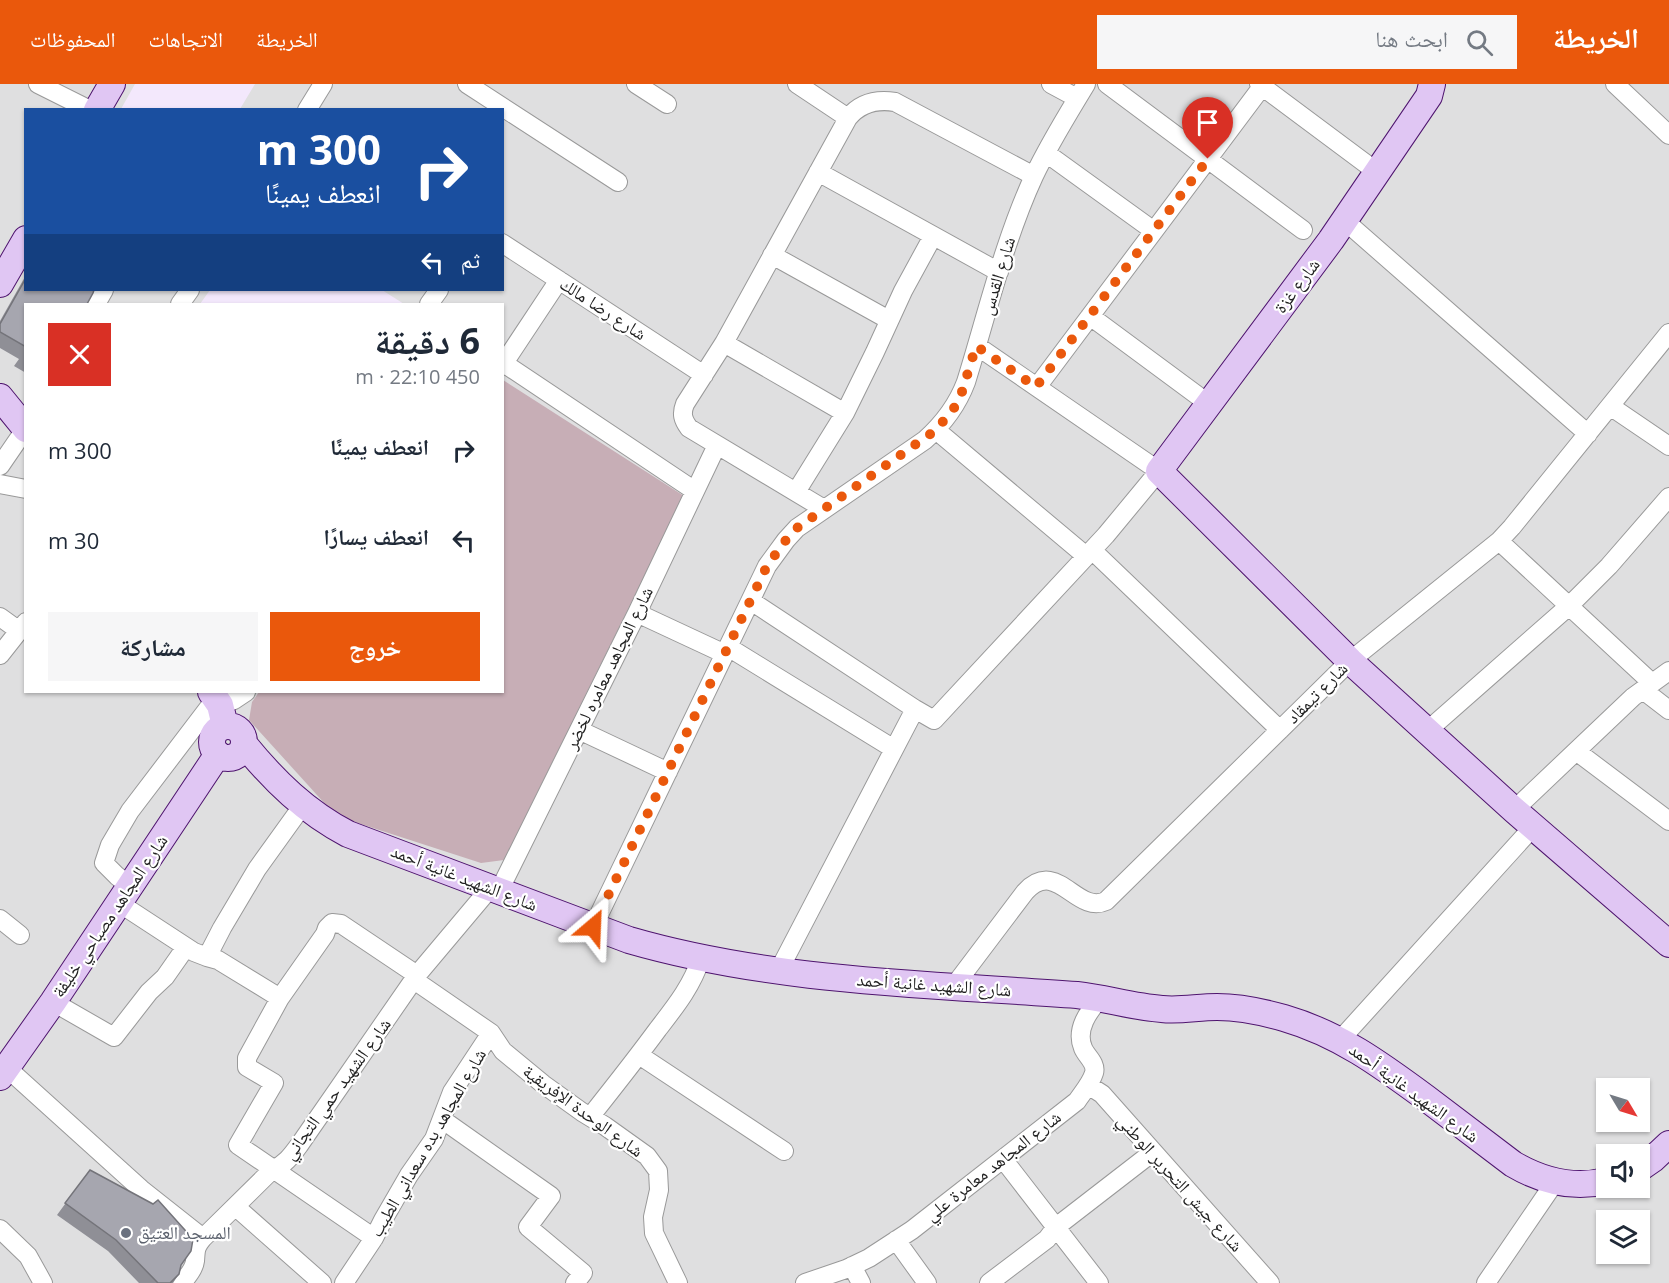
<!DOCTYPE html>
<html lang="ar">
<meta charset="utf-8">
<style>
:root{--surface:#fff;--page:#f6f6f7;--text:#1f2937;--muted:#747a83;--accent:#ea580c}
body{margin:0;font-family:"Open Sans","Noto Naskh Arabic",sans-serif;background:var(--page);color:var(--text);direction:rtl;height:100vh;display:flex;flex-direction:column;font-size:22px;white-space:nowrap}
*{box-sizing:border-box;margin:0}
p{font-size:20px;color:var(--muted)}
.icon{flex:none;width:33px;height:33px;fill:none;stroke:currentColor;stroke-width:2;stroke-linecap:round;stroke-linejoin:round}
.map{position:relative;flex:1;overflow:hidden;direction:ltr}
.sheet{position:absolute;left:24px;top:219px;width:480px;height:390px;display:flex;flex-direction:column;background:var(--surface);border-radius:0px;box-shadow:0 2px 4px #0004;direction:rtl}
.sheet>*{flex:none}
.top-card{position:absolute;left:24px;top:24px;width:480px;height:183px;border-radius:0px;box-shadow:0 2px 4px #0004;direction:rtl;background:#1a4fa0;color:#fff;overflow:hidden}
.needle{width:39px;rotate:128deg}
.controls{position:absolute;left:1596px;top:994px;display:grid;gap:12px}
.controls a{display:grid;place-items:center;width:54px;height:54px;border-radius:0px;background:var(--surface);box-shadow:0 2px 4px #0004;font-size:30px}
.pin{position:absolute;display:grid;place-items:center;width:51px;height:51px;color:#fff;margin:-62px -26px;border-radius:50% 50% 50% 0;rotate:-45deg;box-shadow:0 0 6px #0007}
.pin .icon{rotate:45deg}
.me{position:absolute;width:66px;margin:-33px;rotate:26deg;stroke-linejoin:round;filter:drop-shadow(0 0 4px #0008)}
.turn{display:flex;align-items:center;gap:21px;height:126px;padding:0 24px;font-size:27px}
.turn .icon{width:78px;height:78px;stroke-width:2.5}
.turn b{display:block;font-size:42px;line-height:51px}
.then{display:flex;align-items:center;height:57px;padding:0 24px;background:#0003;gap:12px;font-size:22px}
.round{display:grid;place-items:center;flex:none;width:63px;height:63px;border-radius:0px;background:var(--page)}
.overview{display:flex;align-items:center;justify-content:space-between;height:102px;padding:0 24px}
h1{font-size:36px;font-weight:700;line-height:45px}
.primary-button{display:flex;gap:12px;margin-top:auto;padding:12px 24px}
.primary-button a{flex:1;height:69px;border-radius:0px;background:var(--accent);color:#fff;font-size:24px;font-weight:700;line-height:69px;text-align:center}
.primary-button a+a{background:var(--page);color:var(--text)}
ul{padding:0;list-style:none}
li{display:flex;align-items:center;gap:18px;height:90px;padding:0 24px}
li div{flex:1}
li b{display:block;font-size:22px}
li em{font-style:normal}
header{display:flex;align-items:center;gap:36px;box-sizing:border-box;height:84px;padding:0 30px;background:var(--accent);color:#fff}
header strong{font-size:28px}
nav{display:flex;gap:33px;margin-inline-start:auto;font-size:21px}
.search{width:420px;height:54px;background:var(--page);display:flex;align-items:center;gap:15px;box-sizing:border-box;padding:0 21px;border-radius:0px;color:var(--muted);font-size:22px}
.map>svg:first-child{display:block}
.residential{fill:#dfdfe0;fill-rule:evenodd}
.education{fill:#f3e8fc}
.cemetery{fill:#c7aeb6}
.lines{fill:none;stroke-linecap:round;stroke-linejoin:round}
.street-casing{stroke:#999;stroke-width:20}
.secondary-casing{stroke:#4e146e;stroke-width:28}
.street{stroke:#fff;stroke-width:18}
.secondary{stroke:#e0c6f3;stroke-width:26}
.wall{fill:#8f8f96}
.building{fill:#a6a6af;stroke:#74747a;stroke-width:1.5}
.route{stroke:#ea580c;stroke-width:10;stroke-dasharray:0 18}
.worship-dot{fill:#6b7280;stroke:#fff;stroke-width:2}
.labels{text-anchor:middle;stroke-width:4.5;stroke-linejoin:round;paint-order:stroke}
.street-label{font-size:18px;fill:#222;stroke:#fff}
.worship-label{font-size:18px;fill:#5b616d;stroke:#fff;text-anchor:start}
</style>
<header>
<strong>الخريطة</strong>
<div class="search"><svg class="icon" aria-label="search" viewBox="0 0 24 24"><circle cx="10" cy="10" r="6"/><path d="M15 15l6 6"/></svg>ابحث هنا</div>
<nav><a>الخريطة</a><a>الاتجاهات</a><a>المحفوظات</a></nav>
</header>
<div class="map">
<svg width="1669" height="1199" viewBox="0 0 1669 1199">
<rect width="100%" height="100%" fill="#ebeaf1"/>
<path class="residential" d="M0,0h1669v1199h-1669zM26,26h476v180h-476zM26,220h476v388h-476zM1606,1005h34v33h-34zM1606,1071h34v33h-34zM1606,1137h34v33h-34z"/>
<path class="education" d="M135,0h120l-15,25h-119z
M210,206h172l22,14h-204z"/>
<path class="cemetery" d="M503,296l181,116 -180,364 -23,3 -145,-47 -87,-96 3,-18 7,-10h243z"/>
<g class="lines">
<g class="street-casing">
<path id="street" d="M38,0l52,26
M467,0l151,98
M636,0l31,20
M797,0l51,34
M1051,0l26,14
M1107,0l196,146
M1259,0l118,88
M1615,0l54,51
M307,26l16,-26
M1046,69l108,78
M818,88l181,100
M1345,137l243,213
M502,159l202,132
M772,171l117,65
M96,220l8,-14
M180,220l10,-14
M429,220l10,-14
M1090,232l119,88
M724,259l121,70
M502,278l193,129
M502,282l57,-86
M1037,303l227,-303
M1610,322l59,40
M936,346l150,126
M0,382l26,-38
M0,400l26,5
M796,408l49,-79 30,-61 28,-61 30,-55
M824,425l-135,-81c-6,-8 -8,-14 -4,-24l39,-61 124,-225c12,-15 28,-19 47,-16l139,74
M1499,457l153,142
M1092,466l188,180
M751,517l164,108 19,11 172,-185 53,-64 -182,-125
M637,529l88,41
M0,533l18,13
M728,563l166,102
M0,571l26,-33
M1643,606l26,20
M220,621l14,-5 12,-8
M579,646l89,42
M1427,647l142,-125 40,-40 60,-69
M1576,667l93,70
M1514,726l119,-113 36,-26
M130,802l-13,-10 -13,-13 6,-18 20,-34 86,-113
M499,807l138,-278 80,-168
M119,819l75,49 13,5 11,3 62,38
M0,835l20,16
M593,843l174,-361 19,-26 11,-12 128,-88c19,-17 32,-34 41,-58 21,-68 38,-141 68,-206 15,-32 34,-62 52,-92
M207,873l15,-29 35,-59 46,-64
M779,886l136,-261
M414,896l77,53 12,18 40,33 39,28 23,14 42,30 11,15 1,19 -6,27 1,16 24,50
M954,902l71,-94c32,-35 51,23 81,9l244,-240 149,-120 13,-14 157,-194
M53,918l61,35 35,-45 16,-15 21,-30
M1340,956l193,-213
M639,971l145,96
M7,984l134,121 62,49
M1088,1001l14,9 168,189
M590,1033c23,-29 46,-58 68,-88 17,-22 34,-43 43,-71
M443,1036l108,76 -23,31 55,46 -8,10
M1003,1075l96,124
M236,1123l86,76
M0,1145l28,27 15,27
M374,1154l-136,-93 36,-62 -27,-16v-9l33,-60 45,-64 2,-6 5,-5 9,1 76,51
M896,1156l31,43
M852,1182l9,17
M182,1199c5,-6 12,-14 13,-22 1,-12 0,-13 8,-23l69,-68c13,-5 20,-15 28,-26l117,-169 74,-88
M344,1199l30,-45 9,-18 26,-45 25,-36 18,-47 39,-59
M805,1199l41,-14 23,-11 43,-28 165,-129c6,-9 14,-18 17,-28 3,-10 -8,-17 -11,-25 -8,-19 6,-37 17,-50
M989,1199l58,-44 9,-12 97,-75
M1486,1199l69,-101"/>
</g>
<g class="secondary-casing">
<path id="secondary" d="M1432,0l-3,12 -98,144 -172,231 191,190 164,149 155,134
M97,26l15,-26
M0,200l26,-45
M0,313l26,32
M211,608l9,13 5,21
M212 658a16 16 0 1 1 32 0a16 16 0 1 1-32 0Z
M244,660c30,37 62,68 104,90l281,106c145,42 298,44 448,55 28,3 56,12 85,14 18,2 36,-2 55,-2 21,0 46,5 67,11 55,16 96,46 142,80 29,22 58,44 87,66 29,17 60,25 93,17
M0,993l53,-75 165,-248
M1640,1084l13,-9 16,-15"/>
</g>
<use href="#street" class="street"/>
<use href="#secondary" class="secondary"/>
</g>
<path class="wall" d="M26,191v98l-12,-7 5,-7 -19,-11v-27z
M90,1086l91,95 -2,9 -6,9h-34l-31,-32 -51,-36z"/>
<path class="building" d="M26,194v12h68l-1,3 -6,11h-61v43l-26,-15v-8z
M90,1086l63,34 5,-4 35,39 -2,12 -10,14 -2,9 -9,9h-12l-42,-43 -51,-37z"/>
<g class="lines">
<path class="route" d="M593,843l174,-361 19,-26 11,-12 139,-98 18,-22 7,-13 15,-49 60,41 172,-228"/>
</g>
<circle class="worship-dot" cx="126" cy="1149" r="6"/>
<g class="labels">
<g class="street-label">
<text transform="translate(998 192) rotate(-73)" y="6">شارع القدس</text>
<text transform="translate(1297 202) rotate(-53)" y="6">شارع غزة</text>
<text transform="translate(603 225) rotate(33)" y="6">شارع رضا مالك</text>
<text transform="translate(609 584) rotate(-64)" y="6">شارع المجاهد معامره لخضر</text>
<text transform="translate(1317 609) rotate(-45)" y="6">شارع تيمقاد</text>
<text transform="translate(464 794) rotate(21)" y="6">شارع الشهيد غانية أحمد</text>
<text transform="translate(110 832) rotate(-56)" y="6">شارع المجاهد مصباحي خليفة</text>
<text transform="translate(934 901) rotate(4)" y="6">شارع الشهيد غانية أحمد</text>
<text transform="translate(337 1005) rotate(-54)" y="6">شارع الشهيد حمي التجاني</text>
<text transform="translate(1414 1009) rotate(36)" y="6">شارع الشهيد غانية أحمد</text>
<text transform="translate(583 1027) rotate(36)" y="6">شارع الوحدة الإفريقية</text>
<text transform="translate(428 1059) rotate(-60)" y="6">شارع المجاهد بده سعداني الطيب</text>
<text transform="translate(993 1082) rotate(-38)" y="6">شارع المجاهد معامرة علي</text>
<text transform="translate(1180 1099) rotate(48)" y="6">شارع جيش التحرير الوطني</text>
</g>
<g class="worship-label">
<text x="138" y="1155">المسجد العتيق</text>
</g>
</g>
</svg>
<div class="controls">
<a><svg class="needle" viewBox="-14 -14 28 28"><path d="M0-13l5 13h-10z" fill="#e53935"/><path d="M0 13l5-13h-10z" fill="#747a83"/></svg></a>
<a><svg class="icon" aria-label="sound" viewBox="0 0 24 24"><path d="M4 9h4l5-4v14l-5-4H4zM17 9q2 3 0 6"/></svg></a>
<a><svg class="icon" aria-label="layers" viewBox="0 0 24 24"><path d="M12 4l9 5-9 5-9-5zM3 14l9 5 9-5"/></svg></a>
</div>
<div class="pin" style="left:1208px;top:75px;background:#d93025"><svg class="icon" aria-label="arrive" viewBox="0 0 24 24"><path d="M6 21V4h12l-3 4 3 4H6"/></svg></div>
<svg class="me" style="left:593px;top:843px" viewBox="-20 -20 40 40"><path d="M0-17L14 15 0 8-14 15z" fill="#ea580c" stroke="#fff" stroke-width="4"/></svg>
<div class="top-card">
<div class="turn"><svg class="icon" aria-label="right" viewBox="0 0 24 24"><path d="M7 20v-9h11M14 6l5 5-5 5"/></svg><div><b>300 m</b>انعطف يمينًا</div></div>
<div class="then">ثم<svg class="icon" aria-label="left" viewBox="0 0 24 24"><path d="M17 20v-9H6M10 6l-5 5 5 5"/></svg></div>
</div>
<section class="sheet">
<div class="overview"><div><h1>6 دقيقة</h1><p>450 m · 22:10</p></div><a class="round" style="background:#d93025;color:#fff"><svg class="icon" aria-label="close" viewBox="0 0 24 24"><path d="M6 6l12 12M18 6L6 18"/></svg></a></div>
<ul>
<li><svg class="icon" aria-label="right" viewBox="0 0 24 24"><path d="M7 20v-9h11M14 6l5 5-5 5"/></svg><div><b>انعطف يمينًا</b></div><em>300 m</em></li>
<li><svg class="icon" aria-label="left" viewBox="0 0 24 24"><path d="M17 20v-9H6M10 6l-5 5 5 5"/></svg><div><b>انعطف يسارًا</b></div><em>30 m</em></li>
</ul>
<div class="primary-button"><a>خروج</a><a>مشاركة</a></div>
</section>
</div>
